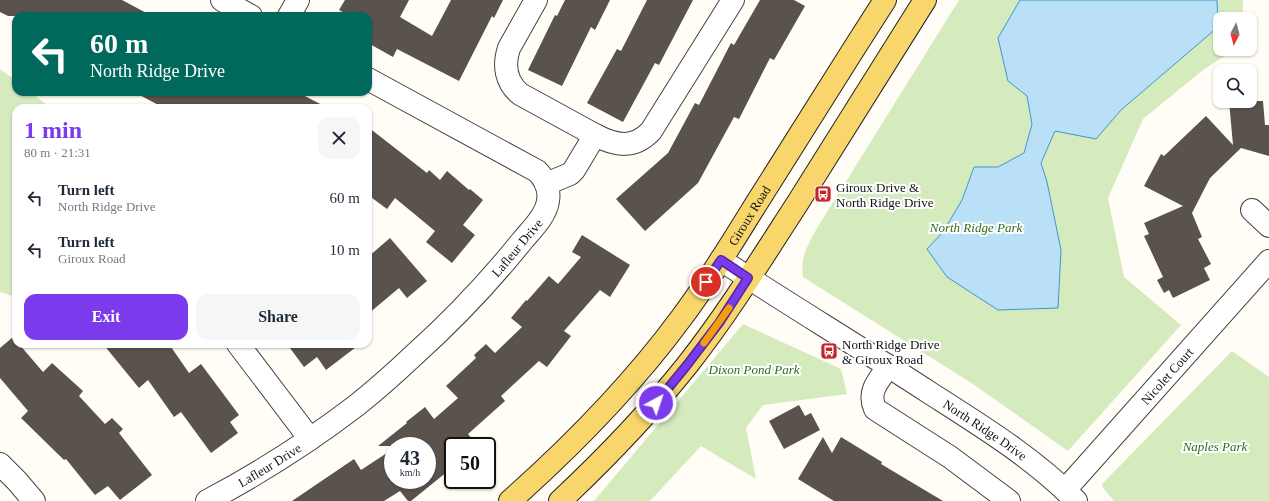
<!DOCTYPE html>
<meta charset="utf-8">
<style>
:root{--surface:#fff;--page:#f6f6f7;--text:#1f2937;--muted:#747a83;--accent:#7c3aed}
body{margin:0;font-family:"Times New Roman",serif;background:var(--page);color:var(--text);height:100vh;display:flex;flex-direction:column;font-size:15px;white-space:nowrap}
*{box-sizing:border-box;margin:0}
p{font-size:13px;color:var(--muted)}
.icon{flex:none;width:22px;height:22px;fill:none;stroke:currentColor;stroke-width:2;stroke-linecap:round;stroke-linejoin:round}
.map{position:relative;flex:1;overflow:hidden}
.sheet{position:absolute;left:12px;top:104px;width:360px;height:244px;display:flex;flex-direction:column;background:var(--surface);border-radius:12px;box-shadow:0 1px 3px #0004}
.sheet>*{flex:none}
.banner{position:absolute;left:12px;top:12px;width:360px;height:84px;border-radius:12px;box-shadow:0 1px 3px #0004;background:#00695c;color:#fff;overflow:hidden}
.needle{width:26px;rotate:186deg}
.tools{position:absolute;left:1213px;top:12px;display:grid;gap:8px}
.tools a{display:grid;place-items:center;width:44px;height:44px;border-radius:8px;background:var(--surface);box-shadow:0 1px 3px #0004;font-size:20px}
.speed{position:absolute;left:384px;top:437px;display:flex;gap:8px;font-size:20px;font-weight:700;text-align:center}
.speed>*{display:grid;place-content:center;width:52px;height:52px;border-radius:50%;background:var(--surface);box-shadow:0 1px 3px #0004;line-height:1}
.speed small{font-size:10px;font-weight:400}
.speed .limit{border:2px solid #111;border-radius:6px;background:#fff;color:#111}
.pin{position:absolute;display:grid;place-items:center;width:34px;height:34px;color:#fff;margin:-17px;border:2px solid #fff;border-radius:50%;box-shadow:0 1px 4px #0007}
.me{position:absolute;width:44px;margin:-22px;rotate:40deg;stroke-linejoin:round;filter:drop-shadow(0 0 3px #0008)}
.turn{display:flex;align-items:center;gap:14px;height:84px;padding:0 12px;font-size:18px}
.turn .icon{width:52px;height:52px;stroke-width:2.5}
.turn b{display:block;font-size:28px;line-height:34px}
.round{display:grid;place-items:center;flex:none;width:42px;height:42px;border-radius:12px;background:var(--page)}
.summary{display:flex;align-items:center;justify-content:space-between;height:68px;padding:0 12px}
h1{font-size:24px;font-weight:700;line-height:30px;color:var(--accent)}
.action{display:flex;gap:8px;margin-top:auto;padding:8px 12px}
.action a{flex:1;height:46px;border-radius:12px;background:var(--accent);color:#fff;font-size:16px;font-weight:700;line-height:46px;text-align:center}
.action a+a{background:var(--page);color:var(--text)}
ul{padding:0;list-style:none}
li{display:flex;align-items:center;gap:12px;height:52px;padding:0 12px}
li div{flex:1}
li b{display:block;font-size:15px}
li em{font-style:normal}
.map>svg:first-child{display:block}
.green{fill:#d5ebbd}
.water{fill:#b9e0f7;stroke:#3f96cf}
.building{fill:#5a524d}
.lines{fill:none;stroke-linecap:round;stroke-linejoin:round}
.minor-casing{stroke:#444;stroke-width:24}
.major-casing{stroke:#222;stroke-width:24}
.minor{stroke:#fff;stroke-width:22}
.major{stroke:#f9d66b;stroke-width:22}
.route-casing{stroke:#51269a;stroke-width:10}
.route{stroke:#7c3aed;stroke-width:7}
.slow{stroke:#f59e0b;stroke-width:7}
.labels{text-anchor:middle;stroke-width:4;stroke-linejoin:round;paint-order:stroke}
.poi-label{font-size:13px;fill:#111;stroke:#fff;text-anchor:start}
.street-label{font-size:13px;fill:#111;stroke:#fff}
.park-label{font-size:13px;font-style:italic;fill:#2f6b1f;stroke:#fff}
</style>
<div class="map">
<svg width="1269" height="501" viewBox="0 0 1269 501">
<rect width="100%" height="100%" fill="#fffdf5"/>
<path class="green" d="M959,0h284v19h-23v30h15l-32,21 -60,49 -35,79 16,79 57,48 -113,126 -95,-67 -170,-107c-3,-20 5,-32 14,-49z
M0,69l16,12v11h14l21,16h-35v189l-16,-5z
M743,324l98,45 6,25 -84,11 -17,23 10,51 -55,-33 -51,55h-56z
M1232,351l37,26v124h-155l-11,-13 -1,-4z"/>
<path class="water" d="M1020,0h197l1,27 -97,83 -25,29 -41,-8 -14,32 6,19 14,68 -3,58 -60,2 -51,-33 -20,-28 16,-17 19,-32 12,-33h24l26,-14 8,-29 -5,-28 -19,-15 -10,-43z"/>
<path class="building" d="M0,0h122l30,16h-144l-8,-4z
M345,0h64l-9,17 32,19 19,-36h52l-9,18 -2,-2 -33,65 -62,-32 -4,8 -25,-14v-27h-18l-11,-6z
M565,0h45l-15,30 -4,-3 -29,59 -34,-16 27,-55 2,1z
M647,0h46l-34,65 -4,-2 -32,59 -36,-19 30,-54 4,2z
M760,0h34l11,6 -31,54 -4,-2 -31,61 -5,-2 -36,66 -53,48 -29,-32 52,-46 27,-50 4,2 32,-62 3,2z
M134,92h163l31,16h-164z
M1229,101h34l2,24h4v31l-28,-8 -31,30 -18,35 10,24 -4,2 13,25 -7,4 6,12 -37,18 -4,-8 -5,3 -7,-13 6,-3 -19,-41 5,-2 -5,-11 39,-17 -39,-20 17,-32 3,2 42,-40 27,29z
M368,127l59,46 2,-3 11,10 7,-9 22,19 1,-1 13,11 -20,25 12,10 -23,28 -26,-21 9,-11 -40,-33 -8,11 -19,-14z
M582,235l48,30 -20,32 -10,-7 -36,41 7,5 -24,31 -8,-6 -38,35 4,5 -37,33 10,12h-25v21l-42,34h-3l-8,-10 -16,10h-92l62,-42 7,11 32,-21v31h34v-34h-49l29,-23 -1,-1 19,-15 9,12 24,-21 -12,-12 30,-28 -2,-3 12,-11 9,9 27,-26 -11,-9 15,-18 1,1 22,-25 9,8 23,-27 -9,-5z
M390,238l37,43 -20,17 -8,-10 -31,26v-57z
M13,337l3,4v3h3l24,28 9,-9 31,28 -4,5 26,28 7,-6 11,11 -4,4 33,42 -32,25 -12,-14 -13,9 -29,-36 -2,1 -43,-42 7,-7 -28,-33v-30z
M103,344h66l20,29 12,-9 38,51 -9,7 8,11 -27,20 -30,-41 -7,5 -26,-37 -9,8z
M287,344h73l-34,26 -9,-13 -13,10z
M799,405l6,11 6,-3 9,17 -36,19 -15,-28z
M823,437l9,16 9,-16 41,25 -1,2 62,37h-109l-36,-22z"/>
<g class="lines">
<g class="minor-casing">
<g id="minor">
<path d="M222,0l29,16"/>
<path d="M536,0l-27,48c-6,18 -3,34 11,46l75,41"/>
<path d="M289,16l9,-16"/>
<path d="M546,184l24,-10 4,-4 21,-35c21,11 39,14 56,-4l82,-131"/>
<path d="M1252,210l17,16"/>
<path id="s1" d="M721,260c69,45 140,88 209,133 50,32 104,65 146,108"/>
<path d="M238,344l72,95"/>
<path d="M889,366c-10,14 -22,25 -14,43l75,48 59,44"/>
<path d="M0,464l17,17 17,20"/>
<path id="s2" d="M1065,490l204,-229"/>
<path id="s3" d="M207,501c53,-28 103,-60 150,-96 20,-16 39,-33 57,-50 39,-35 75,-73 108,-114 9,-11 24,-25 26,-40 2,-12 -3,-22 -11,-30l-169,-92"/>
</g>
</g>
<g class="major-casing">
<g id="major">
<path id="s4" d="M510,501c63,-56 122,-116 172,-184 30,-40 55,-83 81,-124 41,-65 81,-129 122,-193"/>
<path d="M560,501c46,-43 89,-88 128,-137 40,-51 74,-106 109,-160 43,-68 86,-136 128,-204"/>
</g>
</g>
<use href="#minor" class="minor"/>
<use href="#major" class="major"/>
</g>
<g class="lines">
<g class="route-casing">
<path id="route" d="M656,403l31,-38 32,-42 29,-45 -27,-18 -15,22"/>
</g>
<use href="#route" class="route"/>
<path class="slow" d="M704,343l25,-35"/>
</g>
<defs>
<g id="bus-square" transform="scale(0.9)"><rect x="-9" y="-9" width="18" height="18" rx="4" fill="#c4262e" stroke="#fff"/><path d="M-5-6H5V4H4V6H2V4H-2V6H-4V4H-5ZM-3.5-4V0h7V-4ZM-3.5 1.2v1.5H-2V1.2ZM2 1.2v1.5H3.5V1.2Z" fill="#fff"/></g>
</defs>
<g fill-rule="evenodd">
<use href="#bus-square" x="823" y="194"/>
<use href="#bus-square" x="829" y="351"/>
</g>
<g class="labels">
<g class="poi-label">
<text x="836" y="192">Giroux Drive &amp;<tspan x="836" dy="15">North Ridge Drive</tspan></text>
<text x="842" y="349">North Ridge Drive<tspan x="842" dy="15">&amp; Giroux Road</tspan></text>
</g>
<g class="street-label">
<text dy="5" stroke="none"><textPath href="#s4" startOffset="374">Giroux Road</textPath></text>
<text dy="5" stroke="none"><textPath href="#s3" startOffset="403">Lafleur Drive</textPath></text>
<text dy="5" stroke="none"><textPath href="#s2" startOffset="153">Nicolet Court</textPath></text>
<text dy="5" stroke="none"><textPath href="#s1" startOffset="314">North Ridge Drive</textPath></text>
<text dy="5" stroke="none"><textPath href="#s3" startOffset="72">Lafleur Drive</textPath></text>
</g>
<g class="park-label">
<text x="976" y="232">North Ridge Park</text>
<text x="754" y="374">Dixon Pond Park</text>
<text x="1215" y="451">Naples Park</text>
</g>
</g>
</svg>
<div class="tools">
<a><svg class="needle" viewBox="-14 -14 28 28"><path d="M0-13l5 13h-10z" fill="#e53935"/><path d="M0 13l5-13h-10z" fill="#747a83"/></svg></a>
<a><svg class="icon" aria-label="search" viewBox="0 0 24 24"><circle cx="10" cy="10" r="6"/><path d="M15 15l6 6"/></svg></a>
</div>
<div class="speed"><div>43<small>km/h</small></div><div class="limit">50</div></div>
<div class="pin" style="left:706px;top:282px;background:#d93025"><svg class="icon" aria-label="arrive" viewBox="0 0 24 24"><path d="M6 21V4h12l-3 4 3 4H6"/></svg></div>
<svg class="me" style="left:656px;top:403px" viewBox="-20 -20 40 40"><circle r="17" fill="#7c3aed" stroke="#fff" stroke-width="3"/><path d="M0-11L8 9 0 5-8 9z" fill="#fff"/></svg>
<div class="banner">
<div class="turn"><svg class="icon" aria-label="left" viewBox="0 0 24 24"><path d="M17 20v-9H6M10 6l-5 5 5 5"/></svg><div><b>60 m</b>North Ridge Drive</div></div>
</div>
<section class="sheet">
<div class="summary"><div><h1>1 min</h1><p>80 m · 21:31</p></div><a class="round"><svg class="icon" aria-label="close" viewBox="0 0 24 24"><path d="M6 6l12 12M18 6L6 18"/></svg></a></div>
<ul>
<li><svg class="icon" aria-label="left" viewBox="0 0 24 24"><path d="M17 20v-9H6M10 6l-5 5 5 5"/></svg><div><b>Turn left</b><p>North Ridge Drive</p></div><em>60 m</em></li>
<li><svg class="icon" aria-label="left" viewBox="0 0 24 24"><path d="M17 20v-9H6M10 6l-5 5 5 5"/></svg><div><b>Turn left</b><p>Giroux Road</p></div><em>10 m</em></li>
</ul>
<div class="action"><a>Exit</a><a>Share</a></div>
</section>
</div>
